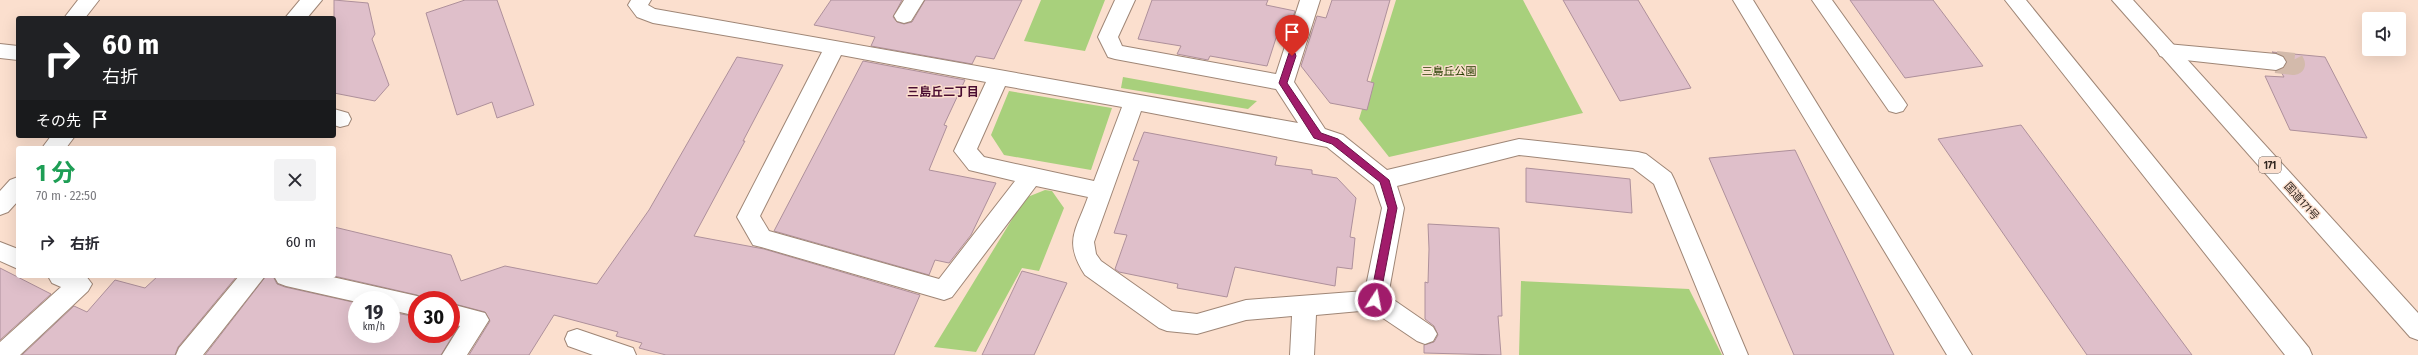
<!DOCTYPE html>
<html lang="ja">
<meta charset="utf-8">
<style>
:root{--surface:#fff;--page:#f2f2f3;--text:#2b2b33;--muted:#7c7c81}
body{margin:0;font-family:"Fira Sans Condensed","Noto Sans JP",sans-serif;background:var(--page);color:var(--text);height:100vh;display:flex;flex-direction:column;font-size:15px;white-space:nowrap}
*{box-sizing:border-box;margin:0}
p{font-size:13px;color:var(--muted)}
.icon{flex:none;width:22px;height:22px;fill:none;stroke:currentColor;stroke-width:2;stroke-linecap:round;stroke-linejoin:round}
.map{position:relative;flex:1;overflow:hidden}
.panel{position:absolute;left:16px;top:146px;width:320px;height:132px;display:flex;flex-direction:column;background:var(--surface);border-radius:4px;box-shadow:0 4px 16px #0002}
.panel>*{flex:none}
.top-card{position:absolute;left:16px;top:16px;width:320px;height:122px;border-radius:4px;box-shadow:0 4px 16px #0002;background:#202124;color:#fff;overflow:hidden}
.tools{position:absolute;left:2362px;top:12px;display:grid;gap:8px}
.tools a{display:grid;place-items:center;width:44px;height:44px;border-radius:4px;background:var(--surface);box-shadow:0 4px 16px #0002;font-size:20px}
.speed{position:absolute;left:348px;top:291px;display:flex;gap:8px;font-size:20px;font-weight:700;text-align:center}
.speed>*{display:grid;place-content:center;width:52px;height:52px;border-radius:50%;background:var(--surface);box-shadow:0 4px 16px #0002;line-height:1}
.speed small{font-size:10px;font-weight:400}
.speed .limit{border:6px solid #d22;background:#fff;color:#111}
.pin{position:absolute;display:grid;place-items:center;width:34px;height:34px;color:#fff;margin:-41px -17px;border-radius:50% 50% 50% 0;rotate:-45deg;box-shadow:0 0 4px #0007}
.pin .icon{rotate:45deg}
.me{position:absolute;width:44px;margin:-22px;rotate:11deg;stroke-linejoin:round;filter:drop-shadow(0 0 3px #0008)}
.turn{display:flex;align-items:center;gap:14px;height:84px;padding:0 20px;font-size:18px}
.turn .icon{width:52px;height:52px;stroke-width:2.5}
.turn b{display:block;font-size:28px;line-height:34px}
.then{display:flex;align-items:center;height:38px;padding:0 20px;background:#0003;gap:8px;font-size:15px}
.round{display:grid;place-items:center;flex:none;width:42px;height:42px;border-radius:4px;background:var(--page)}
.headline{display:flex;align-items:center;justify-content:space-between;height:68px;padding:0 20px}
h1{font-size:24px;font-weight:700;line-height:30px;color:#1e9e55}
ul{padding:0;list-style:none}
li{display:flex;align-items:center;gap:12px;height:56px;padding:0 20px}
li div{flex:1}
li b{display:block;font-size:15px}
li em{font-style:normal}
.map>svg:first-child{display:block}
.green{fill:#a8d07c}
.building{fill:#dfbfca;stroke:#ae909b}
.lines{fill:none;stroke-linecap:round;stroke-linejoin:round}
.minor-tunnel{stroke:#d3baab;stroke-width:22;stroke-dasharray:22 11;stroke-linecap:butt}
.minor-casing{stroke:#9f8676;stroke-width:2}
.highway-casing{stroke:#9f8676;stroke-width:2}
.minor{fill:#fff;fill-rule:evenodd}
.highway{fill:#fff;fill-rule:evenodd}
.route{fill:#a11c6b;stroke:#691246}
.labels{text-anchor:middle;stroke-width:3;stroke-linejoin:round;paint-order:stroke}
.shield{fill:#fbdfce;stroke:#6e5e54;stroke-width:1}
.shield-label{font-size:10px;font-weight:bold;fill:#312620}
.park-label{font-size:11px;fill:#273f00;stroke:#fbdfce}
.street-label{font-size:11px;fill:#312620;stroke:#fbdfce}
.neighbourhood-label{font-size:12px;font-weight:bold;fill:#4b0d31;stroke:#fbdfce}
</style>
<div class="map">
<svg width="2418" height="355" viewBox="0 0 2418 355">
<rect width="100%" height="100%" fill="#fbdfce"/>
<path class="green" d="M1041,0h64l-20,51 -61,-10z
M1396,0h127l60,113 -194,44 -30,-38z
M1123,77l134,24 -9,8 -127,-21z
M1009,91l103,17 -21,62 -87,-15 -13,-20z
M1045,190l7,1 12,17 -25,63 -17,-3 -46,84 -42,-5 91,-149z
M1521,281l168,8 33,66h-203z"/>
<path class="building" d="M334,0l34,3 7,31 -3,5 17,46 -14,16 -41,-8z
M465,0h32l37,105 -37,13 -5,-16 -35,13 -31,-102z
M831,0h71l-9,17 4,5 7,2 8,-2 13,-22h97l-28,59 -18,-3 -4,8 -101,-18 4,-9 -61,-12z
M1152,0h116l-2,5 29,6 -11,34 -7,-10 -10,31 -57,-10 -2,4 -31,-6 4,-8 -43,-7z
M1332,0h58l-23,81 7,2 -7,27 -37,-7 -29,-37 16,-50 9,2z
M1563,0h75l53,88 -71,13z
M1850,0h83l50,66 -78,12z
M2272,52l53,5 42,81 -77,-8 -25,-54 19,1 -4,-7 4,-2 3,-7 -3,-5z
M737,57l46,8 -40,76h2l-51,95 70,13 156,46 -26,60h-228l-27,-7 3,-5 -26,-7 2,-4 -64,-17 -25,40h-60l21,-34 -5,-9 -34,-9v-3h-24l-10,-5 -83,-19v-49l117,28 10,26 44,-15 92,18 52,-74z
M863,61l102,19 -21,45 3,1 -18,44 67,13 -25,52 -22,28 -14,-3 -6,15 -155,-44z
M2021,125l171,230h-105l-149,-216z
M1144,132l133,25 -2,8 37,5v4l25,4 19,20 -6,39 5,1 -3,31 -15,-2 -2,19 -100,-19 -8,30 -50,-9 1,-4 -59,-12 -4,-3 12,-34 -13,-2 25,-72 -6,-1z
M1795,150l99,205h-100l-85,-197z
M1526,168l104,11 2,34 -106,-11z
M1428,224l71,4 3,88h-4l3,39 -77,-2v-8l10,-3 4,-7 -4,-9 -9,-7v-37l3,1 1,-34z
M0,268l51,26 -51,46z
M1022,271l45,12 -33,72h-52z
M158,276h79l-59,71 -3,8h-153l52,-49 13,6 28,-32 30,8z
M266,276h7l4,8 8,3 72,16v31h34v-22l26,5v17h34v-8l7,1 -17,28h-236z"/>
<g class="lines">
<path class="minor-tunnel" d="M2276,62l18,2 -5,-10"/>
<g class="minor-casing">
<path id="minor" d="M78,0h21l-14,18h-21z
M300,0h22l-15,18h-22z
M631,0h20l-3,5 7,4 643,114 -22,-34 -161,-30 -7,-2 -10,-20 17,-37h20l-17,37 4,9 154,28 24,-74h20l-26,82 31,47 18,6 44,35 132,-31 119,13 8,2 25,19 3,6 74,176h-24l-70,-171 -21,-16 -114,-13 -122,31 7,22 -16,88 45,31 4,7 -4,7 -8,3 -8,-3 -46,-31 -55,5 -2,40h-24l2,-39 -46,4 -49,14 -30,-3 -8,-3 -74,-53c-22,-34 -9,-44 3,-78l-52,-11 -84,111 -8,3 -183,-53 -8,-2 -16,-28 85,-165 -169,-29 -16,-6 -9,-12zM841,55l145,27 -32,69 15,19 46,11 -76,98 -170,-48 -9,-15zM1005,86l117,21 -28,74 -110,-24 -7,-8zM1141,111l186,36 47,38 8,23 -17,83 -119,9 -49,14 -25,-3 -71,-50 -5,-7 -2,-12z
M904,0h20l-13,21 -7,2 -7,-2 -3,-5z
M1733,0h20l219,355h-25z
M1812,0h20l71,99 4,6 -4,6 -7,2 -7,-2z
M2005,0h21l283,348 3,7h-27z
M0,44l18,2v14l-18,-2z
M2167,44l109,10 7,3 3,5 -3,5 -7,3 -109,-12 -7,-2 -3,-5 3,-5z
M334,109l14,4 3,6 -3,6 -8,2 -6,-2z
M51,136h24l-9,12h-24z
M18,177v24l-10,11 -8,3v-24l10,-11z
M0,242l18,7v20l-18,-8z
M48,276h38l6,8 -4,7 -68,64h-20v-13l61,-55 -9,-4z
M239,276h26l-62,79h-27l3,-7z
M274,276h54l89,20 9,4h-9v16l-26,-6v-10h-34v2l-71,-16 -8,-3z
M451,304l34,9 4,7 -22,35h-25l18,-29 -9,-2z
M577,329l56,19 3,7h-43l-25,-9 -3,-7 3,-7z"/>
</g>
<g class="highway-casing">
<path id="highway" d="M2112,0h21l285,313v27l-8,-3z"/>
</g>
<use href="#minor" class="minor"/>
<use href="#highway" class="highway"/>
</g>
<path class="route" d="M1289,53h6l1,3 -9,27 34,50 17,6 51,41 8,28 -18,95 -4,1 -5,-4 18,-92 -8,-26 -48,-38 -18,-6 -35,-55z"/>
<g class="labels">
<rect class="shield" x="2259" y="157" width="22" height="16" rx="3"/>
<g class="shield-label">
<text x="2270" y="169">171</text>
</g>
<g class="park-label">
<text x="1449" y="75">三島丘公園</text>
</g>
<g class="street-label">
<text transform="translate(2302 201) rotate(48)" y="4">国道171号</text>
</g>
<g class="neighbourhood-label">
<text x="943" y="96">三島丘二丁目</text>
</g>
</g>
</svg>
<div class="tools">
<a><svg class="icon" aria-label="sound" viewBox="0 0 24 24"><path d="M4 9h4l5-4v14l-5-4H4zM17 9q2 3 0 6"/></svg></a>
</div>
<div class="speed"><div>19<small>km/h</small></div><div class="limit">30</div></div>
<div class="pin" style="left:1292px;top:56px;background:#d93025"><svg class="icon" aria-label="arrive" viewBox="0 0 24 24"><path d="M6 21V4h12l-3 4 3 4H6"/></svg></div>
<svg class="me" style="left:1375px;top:300px" viewBox="-20 -20 40 40"><circle r="17" fill="#a11c6b" stroke="#fff" stroke-width="3"/><path d="M0-11L8 9 0 5-8 9z" fill="#fff"/></svg>
<div class="top-card">
<div class="turn"><svg class="icon" aria-label="right" viewBox="0 0 24 24"><path d="M7 20v-9h11M14 6l5 5-5 5"/></svg><div><b>60 m</b>右折</div></div>
<div class="then">その先<svg class="icon" aria-label="arrive" viewBox="0 0 24 24"><path d="M6 21V4h12l-3 4 3 4H6"/></svg></div>
</div>
<section class="panel">
<div class="headline"><div><h1>1 分</h1><p>70 m · 22:50</p></div><a class="round"><svg class="icon" aria-label="close" viewBox="0 0 24 24"><path d="M6 6l12 12M18 6L6 18"/></svg></a></div>
<ul>
<li><svg class="icon" aria-label="right" viewBox="0 0 24 24"><path d="M7 20v-9h11M14 6l5 5-5 5"/></svg><div><b>右折</b></div><em>60 m</em></li>
</ul>
</section>
</div>
